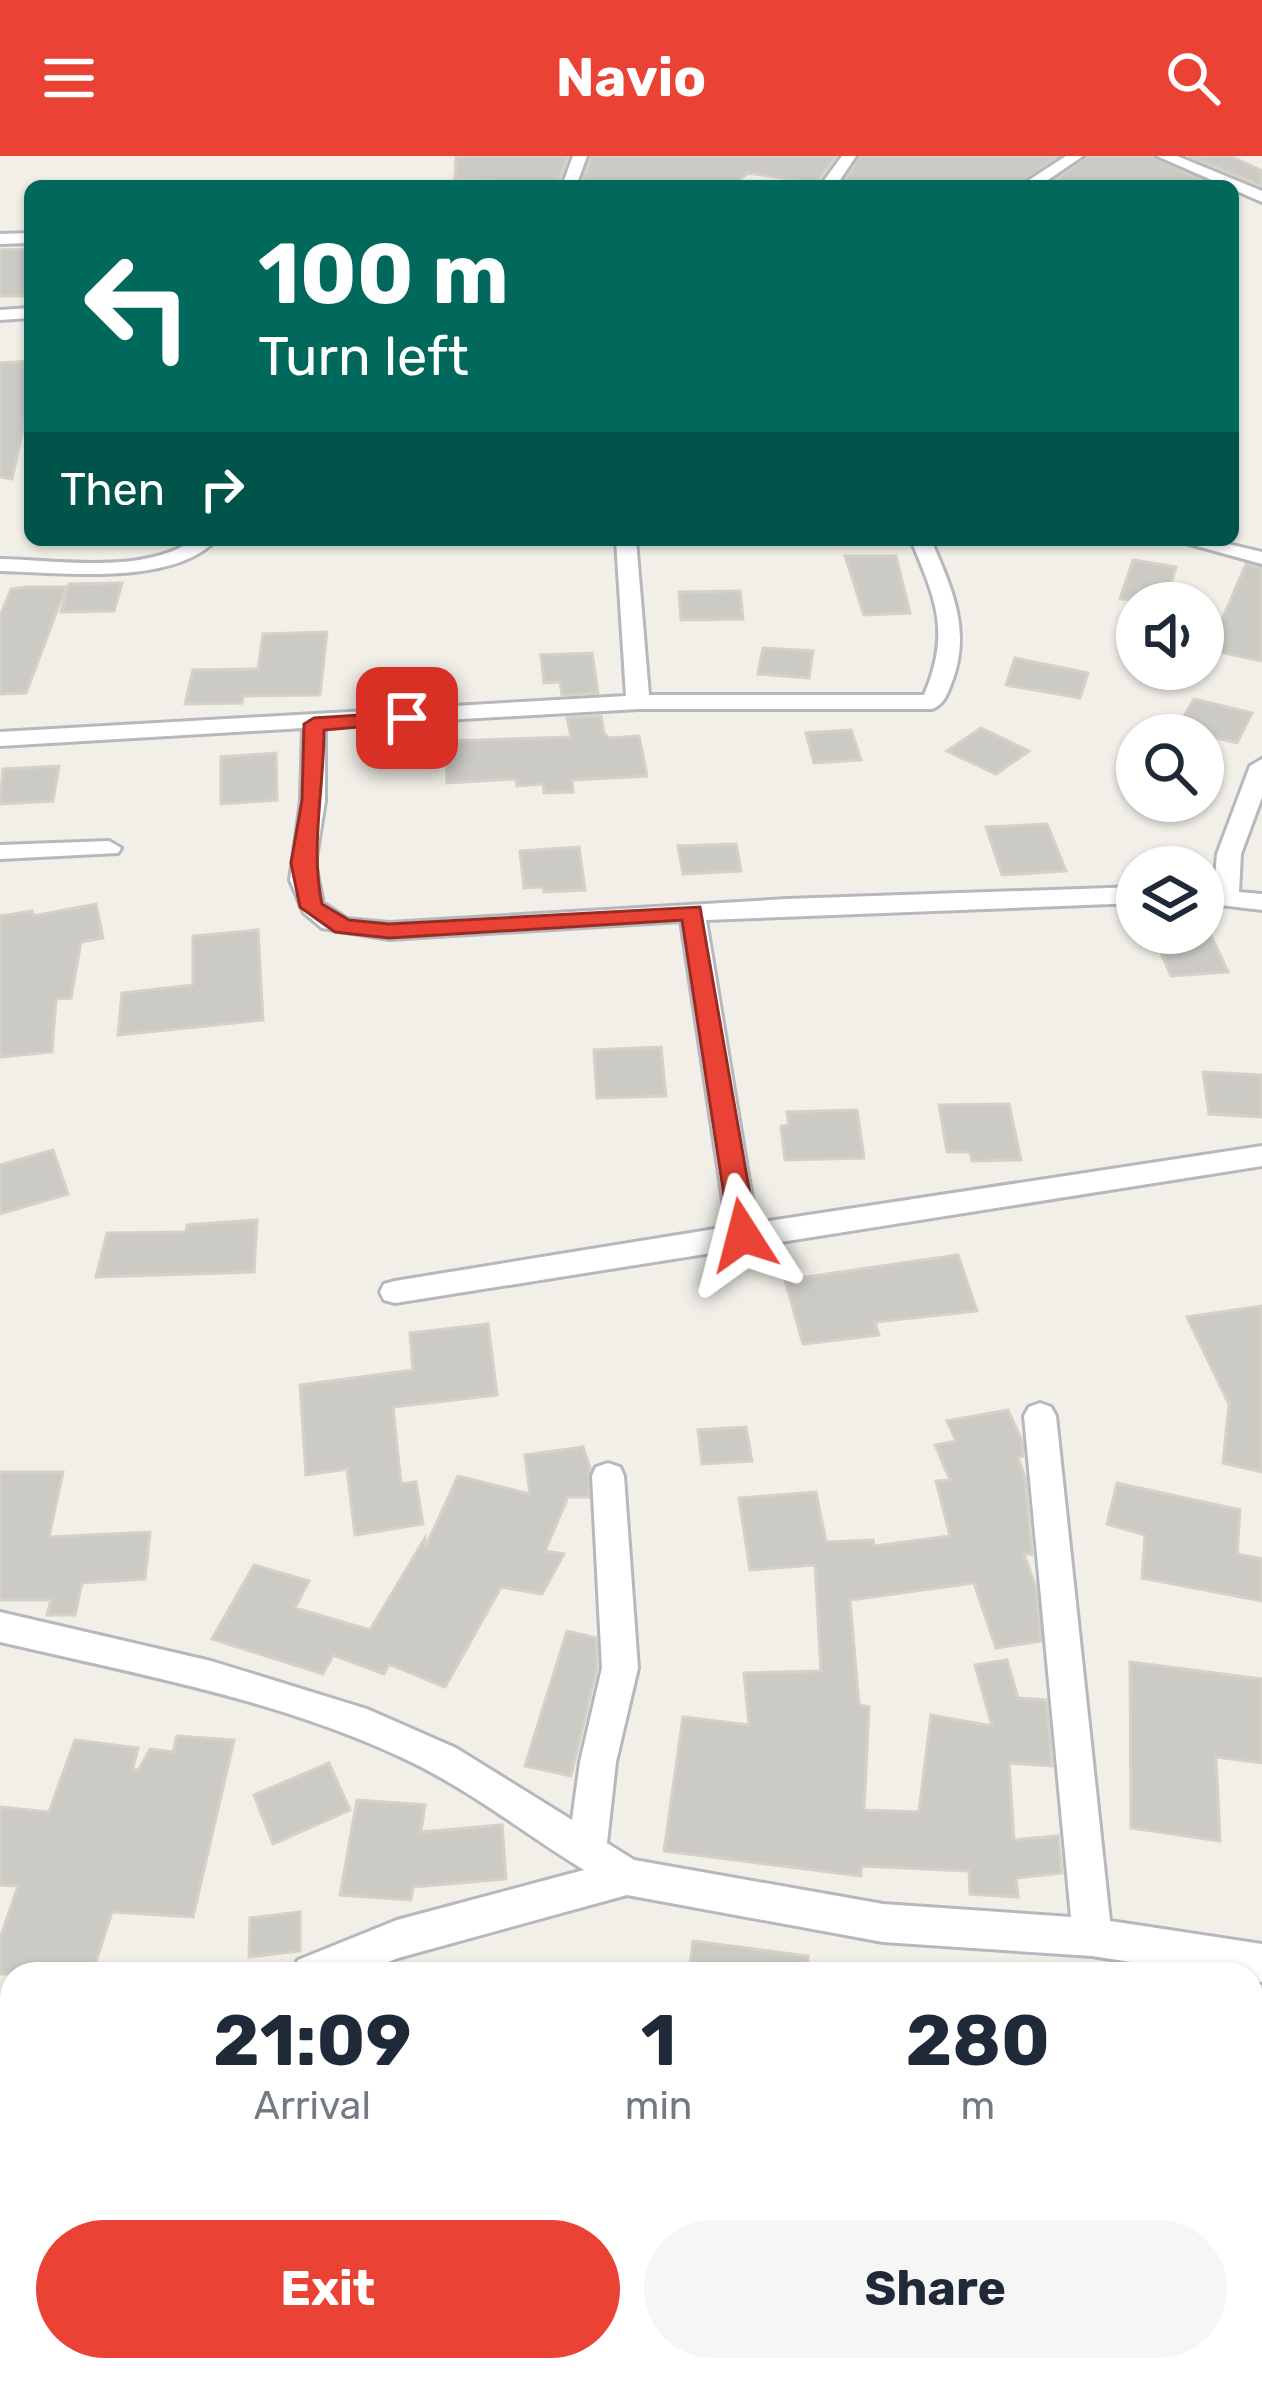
<!DOCTYPE html>
<style>
:root{--surface:#fff;--page:#f6f6f7;--text:#1f2937;--muted:#747a83;--accent:#ea4335}
body{margin:0;font-family:Rubik,sans-serif;background:var(--page);color:var(--text);height:100vh;display:flex;flex-direction:column;font-size:45px;white-space:nowrap}
*{box-sizing:border-box;margin:0}
p{font-size:39px;color:var(--muted)}
.icon{flex:none;width:66px;height:66px;fill:none;stroke:currentColor;stroke-width:2;stroke-linecap:round;stroke-linejoin:round}
.map{position:relative;flex:1;overflow:hidden}
.drawer{position:absolute;left:0px;top:1806px;width:1263px;height:420px;display:flex;flex-direction:column;background:var(--surface);border-radius:36px 36px 0 0;box-shadow:0 3px 9px #0004}
.drawer>*{flex:none}
.top-card{position:absolute;left:24px;top:24px;width:1215px;height:366px;border-radius:18px;box-shadow:0 3px 9px #0004;background:#00695c;color:#fff;overflow:hidden}
.buttons{position:absolute;left:1116px;top:426px;display:grid;gap:24px}
.buttons a{display:grid;place-items:center;width:108px;height:108px;border-radius:50%;background:var(--surface);box-shadow:0 3px 9px #0004;font-size:60px}
.pin{position:absolute;display:grid;place-items:center;width:102px;height:102px;color:#fff;margin:-51px;border-radius:24px;box-shadow:0 6px 18px #0006}
.me{position:absolute;width:132px;margin:-66px;rotate:351deg;stroke-linejoin:round;filter:drop-shadow(0 0 9px #0008)}
.turn{display:flex;align-items:center;gap:42px;height:252px;padding:0 36px;font-size:54px}
.turn .icon{width:156px;height:156px;stroke-width:2.5}
.turn b{display:block;font-size:84px;line-height:102px}
.then{display:flex;align-items:center;height:114px;padding:0 36px;background:#0003;gap:24px;font-size:45px}
.eta{display:flex;justify-content:space-evenly;align-items:center;height:204px;text-align:center}
.eta b{font-size:72px;font-weight:700;line-height:84px}
.action{display:flex;gap:24px;margin-top:auto;padding:24px 36px}
.action a{flex:1;height:138px;border-radius:72px;background:var(--accent);color:#fff;font-size:48px;font-weight:700;line-height:138px;text-align:center}
.action a+a{background:var(--page);color:var(--text)}
header{display:flex;justify-content:space-between;align-items:center;height:156px;padding:0 36px;background:var(--accent);color:#fff;font-size:54px;font-weight:700}
.map>svg:first-child{display:block}
.building{fill:#cccac5;stroke:#d6d1c6;stroke-width:3}
.lines{fill:none;stroke-linecap:round;stroke-linejoin:round}
.street-casing{stroke:#b5b8bc;stroke-width:6}
.street{fill:#fff;fill-rule:evenodd}
.route{fill:#ea4335;stroke:#982c22;stroke-width:3}
</style>
<header><svg class="icon" aria-label="menu" viewBox="0 0 24 24"><path d="M4 6h16M4 12h16M4 18h16"/></svg>Navio<svg class="icon" aria-label="search" viewBox="0 0 24 24"><circle cx="10" cy="10" r="6"/><path d="M15 15l6 6"/></svg></header>
<div class="map">
<svg width="1262" height="2226" viewBox="0 0 1262 2226">
<rect width="100%" height="100%" fill="#f1efe8"/>
<path class="building" d="M456,0h112l-10,27 -6,2 -97,-7z
M591,0h245l-20,27 -68,-10 -17,13 -138,-5 -12,5z
M860,0h198l-42,30h-175z
M1087,0h66l61,30h-167z
M1189,0h41l32,15v15z
M30,93v47h-30v-46z
M30,205v37l-18,81 -12,-2v-114z
M845,400h51l14,57 -46,2z
M1133,404l43,7 -11,36 -45,-4z
M1246,408l16,4v93l-53,-11z
M122,427l-8,28 -53,1 8,-28z
M26,431h40l-40,106 -26,1v-78l11,-27z
M740,435l3,28 -62,1 -2,-28z
M327,476l-7,63 -77,1 -1,7 -57,1 8,-34 65,-1 5,-35z
M763,492l50,3 -4,27 -51,-4z
M592,497l6,40 -36,2 -2,-13 -16,1 -3,-28z
M1015,502l73,15 -8,25 -74,-13z
M1194,543l58,14 -15,30 -60,-15z
M601,560l3,18 6,4 29,-2 8,40 -75,4 1,12 -29,1 -1,-9 -26,2 -1,-7 -69,4 -1,-42 125,-4 -4,-19z
M981,572l48,23 -33,23 -49,-23z
M851,574l10,30 -47,3 -8,-30z
M276,597l1,47 -56,4v-47z
M59,610l-6,35 -53,3 3,-35z
M1047,668l19,47 -64,4 -16,-48z
M736,688l5,27 -58,3 -5,-28z
M579,691l6,43 -41,2 -1,-5 -19,1 -4,-37z
M96,748l7,34 -22,4 -10,56 -15,1 -4,53 -52,5v-141l32,-5 1,5z
M258,774l5,90 -145,15 4,-42 71,-8v-49z
M1152,777h58l18,39 -57,4z
M661,891l5,49 -69,2 -3,-48z
M1203,916l59,3v42l-53,-3z
M1009,948l12,56 -49,1 -2,-9h-23l-8,-47z
M857,954l7,48 -79,2 -4,-34 8,-1 -2,-13z
M53,994l15,44 -68,20v-49z
M257,1064l-3,52 -158,5 11,-44 79,-1 1,-7z
M958,1099l19,56 -102,11 4,13 -76,9 -18,-64z
M1262,1150v166l-39,-9 6,-59 -42,-87z
M488,1168l9,71 -104,12 8,77 15,-2 7,42 -68,11 -8,-66 -41,6 -6,-90 113,-15 -3,-37z
M1008,1254l14,31 1,15 -5,1 7,21 7,76h-8l12,34 5,53 -45,7 -22,-65 -124,17 9,105 10,2 -5,103 55,2 12,-97 61,11 -17,-61 32,-5 11,38 28,2 6,66 -43,-3 5,77 44,-4 4,37 -46,5 2,19 -48,-3 -1,-23 -108,-5v10l-197,-25 19,-134 66,8 -5,-52 77,-2 -6,-106 -65,5 -11,-72 77,-6 10,50 47,-2 1,6 76,-10 -14,-55 14,-1 -15,-35 21,-4 -9,-20z
M746,1271l6,34 -50,3 -4,-34z
M583,1291l7,21 -1,29h-21l-23,54 19,3 -22,40 -41,-7 -56,100 -56,-23 -5,10 -51,-19 -10,19 -111,-35 42,-74 55,16 -14,27 75,22 55,-92 1,8 32,-70 72,18 -5,-39z
M0,1316h63l-14,65 101,-5 -5,47 -63,4 -7,32h-28l4,-15h-51z
M1117,1327l123,27 -3,44 25,5v42l-120,-23 3,-43 -38,-11z
M567,1475l29,7 1,30 -26,108 -46,-10z
M1130,1506l132,17v84l-46,-6 4,84 -89,-13z
M177,1580l57,4 -41,177 -81,-5 -20,62h-92v-35l18,-53 -18,-1v-78l49,5 26,-72 63,8 -5,20 5,3 12,-22 23,3z
M329,1607l21,47 -77,34 -19,-49z
M357,1644l68,5 -4,27 81,-7 4,54 -93,8 -2,13 -71,-5z
M300,1756v39l-51,6 1,-39z
M693,1785l115,15 -1,18h-118z"/>
<g class="lines">
<g class="street-casing">
<path id="street" d="M573,0h14l-11,30h-14z
M842,0h14l-20,30h-16z
M1066,0h17l-44,30h-19z
M1157,0h20l85,35v11z
M30,77v10l-30,1v-10z
M30,152v10l-30,2v-10z
M193,384h23c-45,47 -156,32 -216,31v-12c58,1 143,16 193,-19z
M616,384h20l13,155h275c27,-63 12,-95 -13,-155h20c20,47 40,88 22,139 -5,13 -8,25 -21,30h-294l-313,18v74l-10,63 8,39 24,16 42,4 398,-24 350,-12v16l-431,17 50,303 506,-77v20l-867,137 -11,-3 -4,-8 4,-8 11,-3 332,-54 -46,-306 -292,18 -67,-11 -18,-15 -14,-33 11,-79 2,-73 -303,18v-14l626,-36z
M1175,384h36l51,12v12z
M1262,603v38l-21,57 -2,38 23,2v16l-59,-7v-16l11,2 3,-35 33,-88z
M109,685l12,7 -3,5 -118,6v-14z
M1040,1247l11,4 5,9 54,505 152,23v38l-11,-1v-7h-43l-116,-18 -209,-14 -256,-47 -229,63 -39,16h-67l6,-14 99,-40 187,-50c-60,-37 -115,-81 -179,-111 -127,-60 -269,-85 -405,-117v-30l211,49 156,48 89,39 116,72 8,-58 22,-94 -10,-192 4,-9 12,-4 12,4 4,9 14,192 -22,94 -9,81 27,17 249,44 188,13 -47,-501 5,-9z
M12,1940v43l-12,5v-43z"/>
</g>
<use href="#street" class="street"/>
</g>
<path class="route" d="M407,556l10,6 -3,4 -90,8c0,58 -14,118 -2,174l27,16 40,4 311,-17 57,328 -4,7h-19l-4,-7 -48,-315 -293,18 -54,-6 -35,-25 -9,-44 11,-63 2,-76 10,-6z"/>
</svg>
<div class="buttons">
<a><svg class="icon" aria-label="sound" viewBox="0 0 24 24"><path d="M4 9h4l5-4v14l-5-4H4zM17 9q2 3 0 6"/></svg></a>
<a><svg class="icon" aria-label="search" viewBox="0 0 24 24"><circle cx="10" cy="10" r="6"/><path d="M15 15l6 6"/></svg></a>
<a><svg class="icon" aria-label="layers" viewBox="0 0 24 24"><path d="M12 4l9 5-9 5-9-5zM3 14l9 5 9-5"/></svg></a>
</div>
<div class="pin" style="left:407px;top:562px;background:#d93025"><svg class="icon" aria-label="arrive" viewBox="0 0 24 24"><path d="M6 21V4h12l-3 4 3 4H6"/></svg></div>
<svg class="me" style="left:743px;top:1079px" viewBox="-20 -20 40 40"><path d="M0-17L14 15 0 8-14 15z" fill="#ea4335" stroke="#fff" stroke-width="4"/></svg>
<div class="top-card">
<div class="turn"><svg class="icon" aria-label="left" viewBox="0 0 24 24"><path d="M17 20v-9H6M10 6l-5 5 5 5"/></svg><div><b>100 m</b>Turn left</div></div>
<div class="then">Then<svg class="icon" aria-label="right" viewBox="0 0 24 24"><path d="M7 20v-9h11M14 6l5 5-5 5"/></svg></div>
</div>
<section class="drawer">
<div class="eta">
<div><b>21:09</b><p>Arrival</p></div>
<div><b>1</b><p>min</p></div>
<div><b>280</b><p>m</p></div>
</div>
<div class="action"><a>Exit</a><a>Share</a></div>
</section>
</div>
